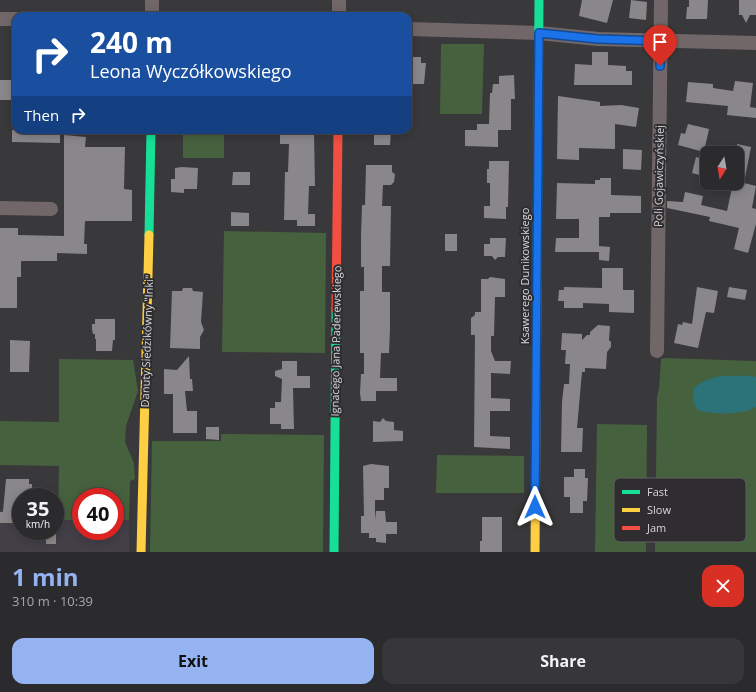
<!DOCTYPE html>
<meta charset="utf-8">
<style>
:root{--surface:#2b2a2c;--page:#373638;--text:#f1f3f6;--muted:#a6a7a9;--line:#474648;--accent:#95b2f1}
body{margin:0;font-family:"Open Sans",sans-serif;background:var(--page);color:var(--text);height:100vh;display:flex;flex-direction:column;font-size:15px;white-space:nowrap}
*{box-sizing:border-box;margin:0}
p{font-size:13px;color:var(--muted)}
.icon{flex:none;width:22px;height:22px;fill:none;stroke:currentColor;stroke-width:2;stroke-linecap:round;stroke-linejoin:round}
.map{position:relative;height:552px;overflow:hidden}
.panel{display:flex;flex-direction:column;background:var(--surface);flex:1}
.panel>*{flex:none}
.guide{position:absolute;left:12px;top:12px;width:400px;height:122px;border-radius:12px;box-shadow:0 2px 10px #0003,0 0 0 1px var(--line);background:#1a4fa0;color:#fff;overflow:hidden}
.needle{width:26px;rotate:191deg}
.controls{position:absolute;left:700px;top:146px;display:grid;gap:8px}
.controls a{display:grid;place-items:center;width:44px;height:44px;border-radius:8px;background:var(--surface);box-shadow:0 2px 10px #0003,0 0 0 1px var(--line);font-size:20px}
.speed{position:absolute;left:12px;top:488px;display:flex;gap:8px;font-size:20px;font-weight:700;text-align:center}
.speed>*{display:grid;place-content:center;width:52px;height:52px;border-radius:50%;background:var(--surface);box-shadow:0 2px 10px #0003,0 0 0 1px var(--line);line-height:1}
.speed small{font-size:10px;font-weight:400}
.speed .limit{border:6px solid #d22;background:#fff;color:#111}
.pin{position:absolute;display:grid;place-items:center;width:34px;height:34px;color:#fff;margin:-41px -17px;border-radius:50% 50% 50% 0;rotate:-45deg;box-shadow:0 0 4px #0007}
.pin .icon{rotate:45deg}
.me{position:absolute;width:44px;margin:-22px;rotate:0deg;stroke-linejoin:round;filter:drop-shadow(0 0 3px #0008)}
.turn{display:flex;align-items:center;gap:14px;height:84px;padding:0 12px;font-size:18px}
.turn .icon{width:52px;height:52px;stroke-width:2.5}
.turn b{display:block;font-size:28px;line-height:34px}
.then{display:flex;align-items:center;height:38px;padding:0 12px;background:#0003;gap:8px;font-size:15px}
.round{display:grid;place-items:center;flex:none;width:42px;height:42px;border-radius:12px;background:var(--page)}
.head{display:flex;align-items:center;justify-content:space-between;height:68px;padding:0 12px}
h1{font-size:24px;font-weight:700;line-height:30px;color:var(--accent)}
.cta{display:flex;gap:8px;margin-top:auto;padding:8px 12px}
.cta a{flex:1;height:46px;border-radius:12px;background:var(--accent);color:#111;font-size:16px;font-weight:700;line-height:46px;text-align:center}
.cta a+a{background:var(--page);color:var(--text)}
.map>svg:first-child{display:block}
.built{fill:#433f47}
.green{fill:#46613e}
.water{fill:#2b7379}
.building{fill:#898789}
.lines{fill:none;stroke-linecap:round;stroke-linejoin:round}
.street{stroke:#716769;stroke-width:14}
.fast{stroke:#16e098;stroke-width:9}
.slow{stroke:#ffcf43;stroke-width:9}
.jam{stroke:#f24e42;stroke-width:9}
.route-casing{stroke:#114b97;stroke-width:10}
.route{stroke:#1a73e8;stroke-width:7}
.labels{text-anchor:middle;stroke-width:4;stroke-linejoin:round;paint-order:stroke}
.street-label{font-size:11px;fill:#d7d6d8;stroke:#2f2d30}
.key{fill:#2f2d30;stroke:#616062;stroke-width:1}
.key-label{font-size:11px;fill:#d7d6d8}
</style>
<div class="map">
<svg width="756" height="552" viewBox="0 0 756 552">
<rect width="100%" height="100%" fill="#39383a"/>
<path class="built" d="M0,510h21v21h34v-21h3v10h23v11h34v-11h14v32h-129z"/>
<path class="green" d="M441,44h43l-2,70h-42z
M183,130h41v28h-41z
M224,231l102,2 -1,120 -103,-1z
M666,358l90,3v191h-101l2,-155 2,-8 2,-30z
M59,359l74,1 5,31 -12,35 -1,16 9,21 1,16 -5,2 -1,39h-14v-23h-34v23h-23l1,-54 -59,-1v-44l59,1z
M597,424l50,1 -1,127h-51z
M221,434l103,1 -1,117h-173l2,-111h69z
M437,455l87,1v37h-88z"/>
<path class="water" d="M753,376l3,1v30c-12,8 -45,8 -58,3l-5,-8 1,-14c16,-15 38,-12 59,-12z"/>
<path class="building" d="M582,0h31l-6,23 -28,-7z
M631,0l16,2 -1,18 -17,-2z
M689,0h19l-1,19h-21l1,-12h2z
M739,0h17v15h-6l-4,8 -4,-8h-3z
M592,52h16v13l18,1v5h6v14h-58l1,-21 17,1z
M409,57h12v6h5l-2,21h-16z
M514,75l1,24h-4v31h-13v17l-33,-1v-16h12v-6h12l1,-31h2l1,-9h6v-8z
M0,80h16v20h-16z
M735,81l18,2 -3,24 6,1v10l-29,-3 1,-9 -42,-4 2,-20 25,2v4l20,3z
M558,96l42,6v4l21,-1 18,3 -3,19 -21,-3v25l-36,-1v12l-22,-1z
M688,124l21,5 -5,23 -26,-7 3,-12 4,1z
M12,130h48v13l-48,-1z
M280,130h22v3h12l1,53h-6l-1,28h7v12h-18v-6h-13l1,-48h3l1,-28h-9z
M374,130h17l-1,15h-16z
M64,135l22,2 -1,10h40l-1,42 8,1v31h-47l-1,23h3v10l-30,-1v8h-36v16h-4v31h-17v-80h18v7l46,1z
M737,144l14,3 -7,36 12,3 -4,22 4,1v15l-8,29 -14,-4 5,-21 -30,-7 1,-4 -43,-9v-7l16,1 2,-10 18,4 -2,9 26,6 6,-28h4z
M623,149l19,1 -1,20 -18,-1z
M696,157l11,3v17l-15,-4z
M489,161h20l-1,46h-2v12l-22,-1v-12h6v-23h-3v-14h2z
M366,165h26v7l3,2 -1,8 -3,3h-8l-1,21h9l-1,60h-8v26h8v37l-1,24h-8l-1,25h17v13h-21v10h-15l-1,-8 1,-19h3v-21h-4v-62h4v-24h-3v-31l1,-31h3z
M182,167l16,1 -1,21h-13v4l-13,-1v-13h4v-11z
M233,172h17v13h-18z
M600,178h11v17l30,1v17h-31v4h-11v29l11,1 -1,14 -10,-1v-8h-44l1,-14h23v-19h-23l1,-36 38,1v-4h5z
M231,212l18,1v13h-18z
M445,234h12v17h-12z
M490,238h16l-1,19h-7l-3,3 -3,-4h-8v-12h6z
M602,268h21v22h11v23l-25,-1v-8l-26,-1v5h-19v-7h-6l1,-11h5v-3l38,1z
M490,277l15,2v18h-10l-1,39h-3v15l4,10h16l-1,13 -19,-1v25l19,1v12h-20v25l20,1v12l-36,-2 1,-112h-4v-17l4,-3v-3h6v-33h7z
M697,287l21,4 -4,22 -8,-1 -8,36 -24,-5 4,-19 4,1 1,-3 9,2z
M729,287l18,3 -2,10 -18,-3z
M183,288h9l1,3 10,1 -2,30 3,8 -4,7v12l-30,-1 2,-57h10z
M95,319h20v21h-2l-1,11h-16v-12h-1v-5h-2l-1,-5v-5h3z
M598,325l12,1 -1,14 2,2v5l-4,5 -1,17 -21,-1v4h-3l-5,56h6l-1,24h-21l1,-50 2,-18h5l1,-20h-5l1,-14h-5l1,-17 20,1v6l5,-5h3v-3z
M10,340l20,1 -1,31h-19z
M189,356l1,23h2l1,12h-8l2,20h10v22h-24v-39h-9v-25l13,1z
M282,361h15v15h13v12h-17l1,41h-13v-5h-11v-16h5v-6h6l1,-23 -7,-3v-5l7,-2z
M383,418l3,3 8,1v8l9,1v10l-30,1v-21l7,1z
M206,427h13v13l-13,-1z
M371,464l18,2v22h-5v12h-9v20l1,-9h9l1,11h11v12h-11v9l-10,-1v-4h-7v-5h-8v-17h3l-1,-50z
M574,469h11v9h3l-1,23h-4v12h-13v-16h-6v-20h10z
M6,479h23v5h3v13h-11v26h-21v-11h3z
M482,517h20v35h-22v-11h2z
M46,531h10v13h-10z"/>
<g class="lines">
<path class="street" d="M152,16v-16
M339,16v-16
M0,19h16
M408,29l131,4 59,6 158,4
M0,208l51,1
M657,351l4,-351"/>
<path class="fast" d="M149,235l2,-105
M537,284l2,-284
M334,552l2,-243"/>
<path class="slow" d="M141,552l8,-317
M535,552l2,-268"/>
<path class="jam" d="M336,309l2,-179"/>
</g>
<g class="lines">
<g class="route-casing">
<path id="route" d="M535,507l4,-474 59,6 63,2 -1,25"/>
</g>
<use href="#route" class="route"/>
</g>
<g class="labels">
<g class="street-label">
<text transform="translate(659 176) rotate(-89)" y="4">Poli Gojawiczyńskiej</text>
<text transform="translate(525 276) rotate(-90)" y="4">Ksawerego Dunikowskiego</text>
<text transform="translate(147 341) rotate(-88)" y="4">Danuty Siedzikówny "Inki"</text>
<text transform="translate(336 341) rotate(-89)" y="4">Ignacego Jana Paderewskiego</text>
</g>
</g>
<rect x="614" y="478" width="132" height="64" rx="6" class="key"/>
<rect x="622" y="490" width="18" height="4" fill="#16e098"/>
<rect x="622" y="508" width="18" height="4" fill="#ffcf43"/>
<rect x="622" y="526" width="18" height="4" fill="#f24e42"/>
<g class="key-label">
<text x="647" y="496">Fast</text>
<text x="647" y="514">Slow</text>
<text x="647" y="532">Jam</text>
</g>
</svg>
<div class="controls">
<a><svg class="needle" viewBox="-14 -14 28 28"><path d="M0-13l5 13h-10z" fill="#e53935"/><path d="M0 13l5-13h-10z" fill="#a6a7a9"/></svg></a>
</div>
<div class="speed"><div>35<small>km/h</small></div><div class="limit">40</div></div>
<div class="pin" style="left:660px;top:66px;background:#d93025"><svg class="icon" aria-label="arrive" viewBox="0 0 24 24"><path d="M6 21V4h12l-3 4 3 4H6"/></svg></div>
<svg class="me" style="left:535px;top:507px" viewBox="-20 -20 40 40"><path d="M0-17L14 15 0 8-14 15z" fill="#1a73e8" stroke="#fff" stroke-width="4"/></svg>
<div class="guide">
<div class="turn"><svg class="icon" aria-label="right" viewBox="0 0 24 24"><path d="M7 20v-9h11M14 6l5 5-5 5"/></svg><div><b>240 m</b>Leona Wyczółkowskiego</div></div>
<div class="then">Then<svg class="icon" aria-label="right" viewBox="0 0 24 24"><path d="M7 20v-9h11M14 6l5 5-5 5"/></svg></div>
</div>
</div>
<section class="panel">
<div class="head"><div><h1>1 min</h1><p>310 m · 10:39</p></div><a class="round" style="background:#d93025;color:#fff"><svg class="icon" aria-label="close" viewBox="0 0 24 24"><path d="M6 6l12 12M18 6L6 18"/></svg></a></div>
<div class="cta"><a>Exit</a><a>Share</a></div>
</section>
